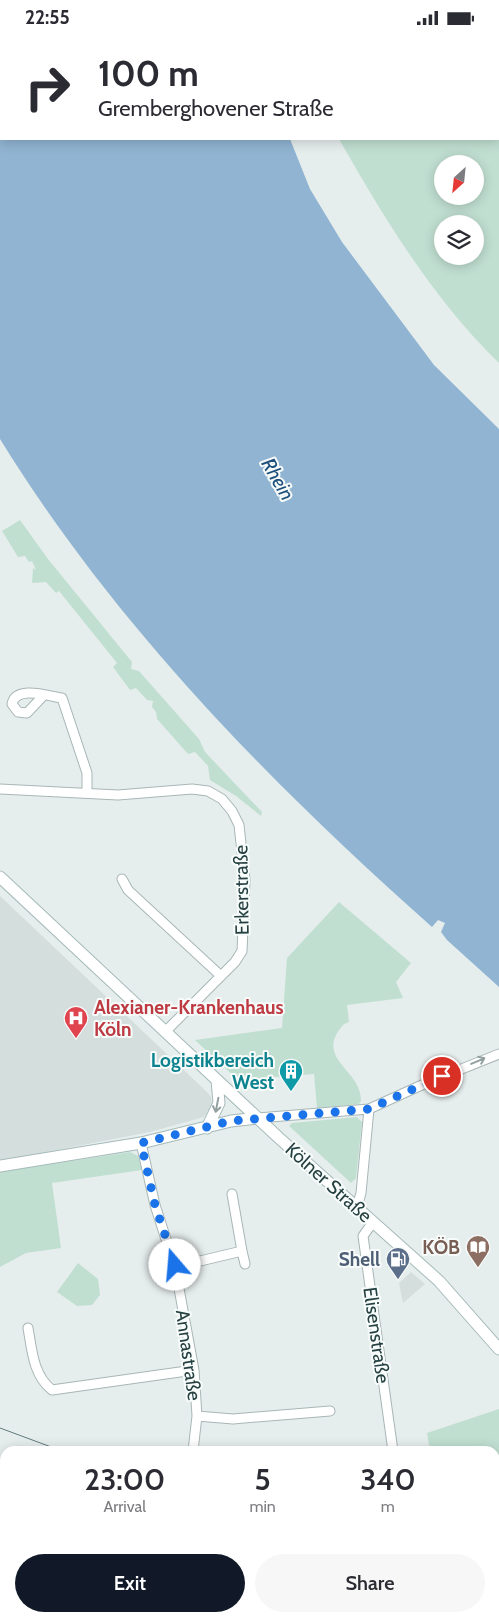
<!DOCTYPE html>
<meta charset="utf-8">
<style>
:root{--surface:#fff;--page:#f7f7f7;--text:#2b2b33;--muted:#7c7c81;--accent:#111827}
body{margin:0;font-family:Cabin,sans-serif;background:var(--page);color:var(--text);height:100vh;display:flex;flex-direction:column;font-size:19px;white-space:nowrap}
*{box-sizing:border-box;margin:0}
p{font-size:16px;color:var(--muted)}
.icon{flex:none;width:28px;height:28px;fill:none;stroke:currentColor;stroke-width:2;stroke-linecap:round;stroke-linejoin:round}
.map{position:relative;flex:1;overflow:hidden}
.drawer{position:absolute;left:0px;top:1411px;width:500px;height:176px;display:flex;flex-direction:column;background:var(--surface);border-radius:15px 15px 0 0;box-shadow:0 2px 12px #0003}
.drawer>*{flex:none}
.guide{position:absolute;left:0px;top:0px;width:500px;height:105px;box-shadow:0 2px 12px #0003;background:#fff;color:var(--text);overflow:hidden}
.needle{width:32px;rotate:207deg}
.tools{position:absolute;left:434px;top:120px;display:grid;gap:10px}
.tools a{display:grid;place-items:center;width:50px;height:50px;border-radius:50%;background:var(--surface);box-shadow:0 2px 12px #0003;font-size:25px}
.pin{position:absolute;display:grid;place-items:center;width:42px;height:42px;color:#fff;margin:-21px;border:2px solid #fff;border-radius:50%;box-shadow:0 1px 5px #0007}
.me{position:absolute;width:55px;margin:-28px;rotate:342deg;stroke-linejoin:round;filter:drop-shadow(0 0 4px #0008)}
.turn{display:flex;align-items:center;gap:18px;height:105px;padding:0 15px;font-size:22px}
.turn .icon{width:65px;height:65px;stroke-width:2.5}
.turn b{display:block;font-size:35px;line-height:42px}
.eta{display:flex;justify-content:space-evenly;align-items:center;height:85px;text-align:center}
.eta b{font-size:30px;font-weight:600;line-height:35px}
.button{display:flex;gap:10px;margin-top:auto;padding:10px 15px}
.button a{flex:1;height:58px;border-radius:30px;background:var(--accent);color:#fff;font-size:20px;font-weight:600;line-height:58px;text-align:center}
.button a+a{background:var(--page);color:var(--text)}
.status{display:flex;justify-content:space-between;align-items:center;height:35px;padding:0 25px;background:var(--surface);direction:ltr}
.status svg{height:14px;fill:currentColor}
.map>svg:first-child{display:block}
.built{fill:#d4dedd}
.green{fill:#c0dfd1;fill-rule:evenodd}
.water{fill:#90b4d2}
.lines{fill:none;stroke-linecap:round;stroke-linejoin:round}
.street-casing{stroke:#a8b6b6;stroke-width:11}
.secondary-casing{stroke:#a4bab9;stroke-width:13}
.street{stroke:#fff;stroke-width:9}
.secondary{stroke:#fff;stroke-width:11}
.tram{stroke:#607b7c;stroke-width:1}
.oneway{stroke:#92a0a0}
.route{stroke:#1a73e8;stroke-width:9;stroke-dasharray:0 16.2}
.labels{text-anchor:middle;stroke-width:4;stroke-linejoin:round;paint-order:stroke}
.street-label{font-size:19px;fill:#254041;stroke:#f7fbfa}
.health-label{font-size:19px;font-weight:bold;fill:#be3a42;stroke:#f7fbfa;text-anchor:start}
.culture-label{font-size:19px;font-weight:bold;fill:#0d838f;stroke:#f7fbfa;text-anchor:end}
.education-label{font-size:19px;font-weight:bold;fill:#785e54;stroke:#f7fbfa;text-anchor:end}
.service-label{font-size:19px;font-weight:bold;fill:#4e5e75;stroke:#f7fbfa;text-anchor:end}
.water-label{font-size:20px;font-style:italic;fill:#1f517c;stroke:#f7fbfa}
</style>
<div class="status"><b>22:55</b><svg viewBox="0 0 49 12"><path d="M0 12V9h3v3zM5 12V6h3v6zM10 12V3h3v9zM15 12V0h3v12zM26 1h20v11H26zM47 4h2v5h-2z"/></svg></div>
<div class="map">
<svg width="499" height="1587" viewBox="0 0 499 1587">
<rect width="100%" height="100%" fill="#e6eeed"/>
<path class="built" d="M0,861l207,196 4,5 1,8 -8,12 -54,15 -150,29z
M411,1237l14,12 -22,19 -4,-20z"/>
<path class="green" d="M287,0h212v328c-66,-64 -115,-145 -160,-224h160v-103zM442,129h33v32h-33zM442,189h33v32h-33z
M20,485l28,39 84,103 -1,7 8,2 60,68 6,13 57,60 -1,4 -25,-20 -26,-16 -2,-14 -13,-14 -7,2 -31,-35 -1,-7 -4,-5 1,-6 -6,-1 -11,-12 -6,2 -17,-23 4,-4 -58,-72 -3,2 -10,-11 -14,1 1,-15 3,2 -4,-9 -3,1 -4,-6 -7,1 -16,-26z
M339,867l72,61 -15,19 7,16 -56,7 2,17 -5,2c-32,35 18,45 17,77l-2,3 -42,4 -3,-34 -76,6 -43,-40 87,-12 5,-70z
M357,1082l5,5 -6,56 -5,5 -62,-57 3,-3z
M130,1117l8,4 4,14 -90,13 9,65 -35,5 -26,14v-95z
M78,1228l20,16 2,16 -8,10 -15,1 -20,-14z
M499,1374v163l-4,-1v-120h-65l-3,-18z
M0,1531l5,13v38l16,1 2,4h-23z"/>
<path class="water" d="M0,0h249l-248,1v103h289l20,50 32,53 92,123 65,64v558l-52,-47 -6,-8 4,-9 -7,-3 -6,7c-162,-144 -318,-303 -432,-488z"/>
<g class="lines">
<g class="street-casing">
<path id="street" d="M44,660l-17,18 -9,-1 -6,-8c4,-19 36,-8 50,-6l25,75v20
M0,754l118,6 74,-6 16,2 14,8 10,12 7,14 6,55 -3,71 -7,11 -68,68
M122,844l6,11 93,86
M258,1083l111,-9 55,-25 75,-30
M141,1108l14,62 20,62 19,103 3,46 -4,35
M357,1172l4,-14 8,-84
M373,1187l-10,14 30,215
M242,1216l3,13
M175,1232l67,-16 -10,-57
M28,1293c4,22 5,47 24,62l142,-20
M197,1381l36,3 97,-8
M30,1582l2,5
M147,1582v5
M292,1582v5
M426,1582l2,5"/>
</g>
<g class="secondary-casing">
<path id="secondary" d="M0,842l279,261 160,143 60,68
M207,1093l12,-25 -2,-23
M0,1131l141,-23 90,-22 27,-3"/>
</g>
<use href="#street" class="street"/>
<use href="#secondary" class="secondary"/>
<path class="tram" d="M0,1393l62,23
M495,1580l4,1"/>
</g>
<defs><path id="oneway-shaft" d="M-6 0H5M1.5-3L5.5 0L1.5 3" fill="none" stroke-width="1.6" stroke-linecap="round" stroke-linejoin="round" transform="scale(1.25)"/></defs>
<g class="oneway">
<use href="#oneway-shaft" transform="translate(478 1026) rotate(-23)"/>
<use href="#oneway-shaft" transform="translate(217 1070) rotate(101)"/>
</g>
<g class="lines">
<path class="route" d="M175,1230l-20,-60 -14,-62 90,-22 138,-12 73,-33"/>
</g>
<defs>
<g id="hospital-pin" transform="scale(1.25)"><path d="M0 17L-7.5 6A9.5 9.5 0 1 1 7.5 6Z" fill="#e0444e" stroke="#f7fbfa"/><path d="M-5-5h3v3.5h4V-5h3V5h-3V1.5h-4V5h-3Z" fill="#fff"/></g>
<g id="building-pin" transform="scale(1.25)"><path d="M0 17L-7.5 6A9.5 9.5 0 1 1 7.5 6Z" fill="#0f9aa8" stroke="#f7fbfa"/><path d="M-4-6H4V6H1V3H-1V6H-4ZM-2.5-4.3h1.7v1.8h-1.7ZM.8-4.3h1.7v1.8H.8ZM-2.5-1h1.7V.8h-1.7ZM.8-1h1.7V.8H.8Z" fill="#fff"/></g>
<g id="library-pin" transform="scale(1.25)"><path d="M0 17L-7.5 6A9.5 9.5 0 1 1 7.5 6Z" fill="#8d6e63" stroke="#f7fbfa"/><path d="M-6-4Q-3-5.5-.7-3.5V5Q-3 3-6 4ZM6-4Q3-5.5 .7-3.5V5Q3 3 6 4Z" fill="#fff"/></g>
<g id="fuel-pin" transform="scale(1.25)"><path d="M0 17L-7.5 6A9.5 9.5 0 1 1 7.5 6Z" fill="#5c6f8a" stroke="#f7fbfa"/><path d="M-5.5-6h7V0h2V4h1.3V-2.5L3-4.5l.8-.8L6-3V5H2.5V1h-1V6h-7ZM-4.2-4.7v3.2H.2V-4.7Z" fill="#fff"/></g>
</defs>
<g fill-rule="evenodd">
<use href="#hospital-pin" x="76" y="983"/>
<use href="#building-pin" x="291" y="1036"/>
<use href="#library-pin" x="478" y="1212"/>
<use href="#fuel-pin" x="398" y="1224"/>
</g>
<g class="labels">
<g class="street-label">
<text transform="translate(241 855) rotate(-91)" y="7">Erkerstraße</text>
<text transform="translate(329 1147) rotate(42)" y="7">Kölner Straße</text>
<text transform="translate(377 1300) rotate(82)" y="7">Elisenstraße</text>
<text transform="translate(189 1320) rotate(82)" y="7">Annastraße</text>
</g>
<g class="health-label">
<text x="94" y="979">Alexianer-Krankenhaus<tspan x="94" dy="22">Köln</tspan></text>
</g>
<g class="culture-label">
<text x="274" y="1032">Logistikbereich<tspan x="274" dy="22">West</tspan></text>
</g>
<g class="education-label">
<text x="460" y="1219">KÖB</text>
</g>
<g class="service-label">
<text x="380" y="1231">Shell</text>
</g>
<g class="water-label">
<text transform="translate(278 444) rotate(60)" y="7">Rhein</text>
</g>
</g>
</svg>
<div class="tools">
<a><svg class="needle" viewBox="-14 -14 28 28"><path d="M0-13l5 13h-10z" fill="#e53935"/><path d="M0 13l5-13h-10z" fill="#7c7c81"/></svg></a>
<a><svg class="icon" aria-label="layers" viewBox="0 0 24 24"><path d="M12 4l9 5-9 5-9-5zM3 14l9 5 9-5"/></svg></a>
</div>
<div class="pin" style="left:442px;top:1041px;background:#d93025"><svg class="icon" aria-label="arrive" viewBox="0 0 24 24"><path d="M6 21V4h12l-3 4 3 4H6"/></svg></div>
<svg class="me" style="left:175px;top:1230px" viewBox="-20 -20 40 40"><circle r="19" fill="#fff"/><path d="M0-13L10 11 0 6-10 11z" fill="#1a73e8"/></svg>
<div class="guide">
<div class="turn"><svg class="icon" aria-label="right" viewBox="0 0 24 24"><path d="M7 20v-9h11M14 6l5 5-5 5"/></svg><div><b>100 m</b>Gremberghovener Straße</div></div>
</div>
<section class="drawer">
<div class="eta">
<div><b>23:00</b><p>Arrival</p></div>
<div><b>5</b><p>min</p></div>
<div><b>340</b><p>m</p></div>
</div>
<div class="button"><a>Exit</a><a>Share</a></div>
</section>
</div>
